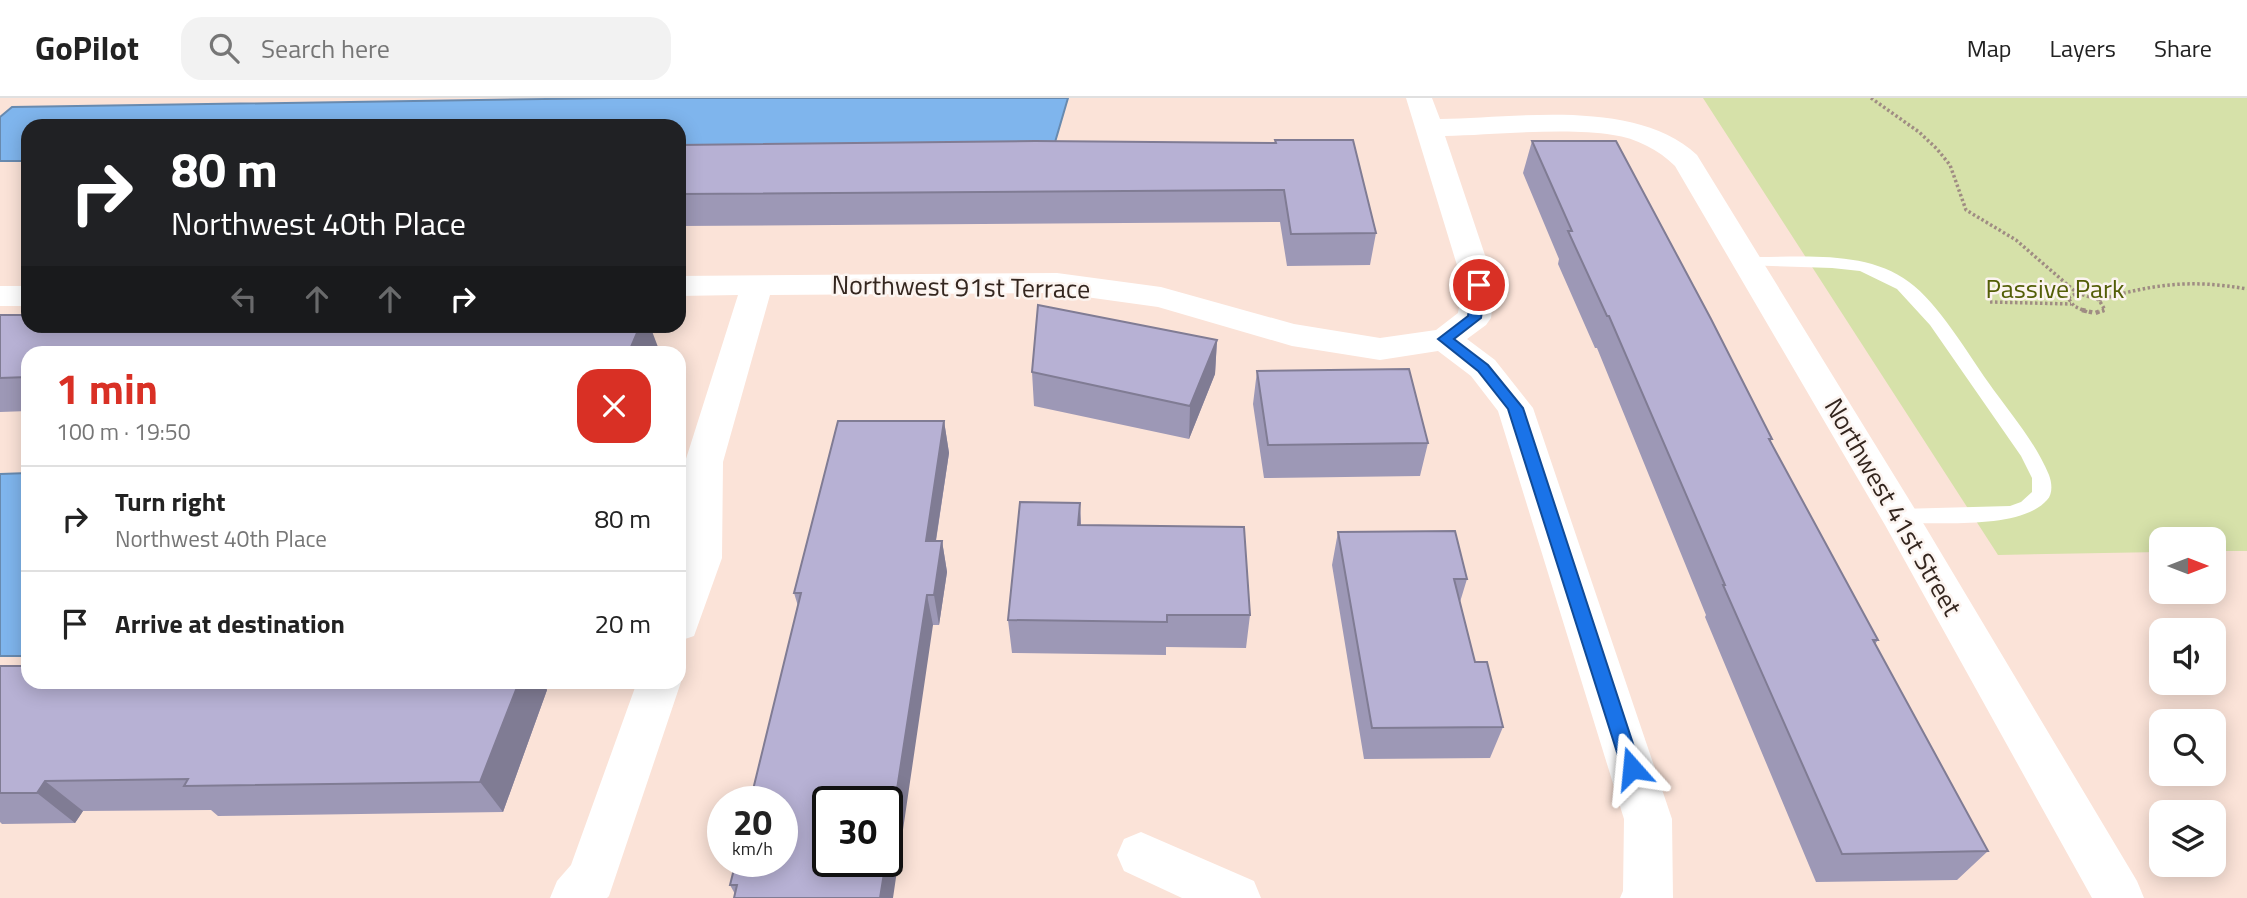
<!DOCTYPE html>
<meta charset="utf-8">
<style>
:root{--surface:#fff;--page:#f2f2f2;--text:#222;--muted:#767676;--line:#e0e0e0;--accent:#d93025}
body{margin:0;font-family:"Titillium Web",sans-serif;background:var(--page);color:var(--text);height:100vh;display:flex;flex-direction:column;font-size:26px;white-space:nowrap}
*{box-sizing:border-box;margin:0}
p{font-size:23px;color:var(--muted)}
.icon{flex:none;width:38px;height:38px;fill:none;stroke:currentColor;stroke-width:2;stroke-linecap:round;stroke-linejoin:round}
.map{position:relative;flex:1;overflow:hidden}
.details{position:absolute;left:21px;top:248px;width:665px;height:343px;display:flex;flex-direction:column;background:var(--surface);border-radius:21px;box-shadow:0 4px 18px #0003}
.details>*{flex:none}
.guide{position:absolute;left:21px;top:21px;width:665px;height:214px;border-radius:21px;box-shadow:0 4px 18px #0003;background:#202124;color:#fff;overflow:hidden}
.needle{width:46px;rotate:90deg}
.fabs{position:absolute;left:2149px;top:429px;display:grid;gap:14px}
.fabs a{display:grid;place-items:center;width:77px;height:77px;border-radius:14px;background:var(--surface);box-shadow:0 4px 18px #0003;font-size:35px}
.speed{position:absolute;left:707px;top:688px;display:flex;gap:14px;font-size:35px;font-weight:700;text-align:center}
.speed>*{display:grid;place-content:center;width:91px;height:91px;border-radius:50%;background:var(--surface);box-shadow:0 4px 18px #0003;line-height:1}
.speed small{font-size:18px;font-weight:400}
.speed .limit{border:4px solid #111;border-radius:10px;background:#fff;color:#111}
.pin{position:absolute;display:grid;place-items:center;width:60px;height:60px;color:#fff;margin:-30px;border:4px solid #fff;border-radius:50%;box-shadow:0 2px 7px #0007}
.me{position:absolute;width:77px;margin:-38px;rotate:342deg;stroke-linejoin:round;filter:drop-shadow(0 0 5px #0008)}
.turn{display:flex;align-items:center;gap:24px;height:147px;padding:0 35px;font-size:32px}
.turn .icon{width:91px;height:91px;stroke-width:2.5}
.turn b{display:block;font-size:49px;line-height:60px}
.lanes{display:flex;align-items:center;height:66px;padding:0 35px;background:#0003;justify-content:center;gap:35px;direction:ltr}
.lanes .off{opacity:.35}
.round{display:grid;place-items:center;flex:none;width:74px;height:74px;border-radius:21px;background:var(--page)}
.summary{display:flex;align-items:center;justify-content:space-between;height:119px;padding:0 35px}
h1{font-size:42px;font-weight:700;line-height:52px;color:var(--accent)}
ul{padding:0;list-style:none}
li{display:flex;align-items:center;gap:21px;height:105px;padding:0 35px;border-top:2px solid var(--line)}
li div{flex:1}
li b{display:block;font-size:26px}
li em{font-style:normal}
header{display:flex;align-items:center;gap:42px;box-sizing:border-box;height:98px;padding:0 35px;background:var(--surface);border-bottom:2px solid var(--line)}
header strong{font-size:33px}
nav{display:flex;gap:38px;margin-inline-start:auto;font-size:24px}
.search{width:490px;height:63px;background:var(--page);display:flex;align-items:center;gap:18px;box-sizing:border-box;padding:0 24px;border-radius:21px;color:var(--muted);font-size:26px}
.map>svg:first-child{display:block}
.green{fill:#d6e1a9}
.water{fill:#7fb5ed;stroke:#688aaf;stroke-width:2}
.lines{fill:none;stroke-linecap:round;stroke-linejoin:round}
.path-far1{stroke:#9f8c83;stroke-width:3.5;stroke-dasharray:2.5 2.5;stroke-linecap:butt}
.path{stroke:#9f8c83;stroke-width:4.5;stroke-dasharray:3.5 3.5;stroke-linecap:butt}
.lane{fill:#fff;fill-rule:evenodd}
.street{fill:#fff;fill-rule:evenodd}
.wall{fill:#9d98b6}
.shaded-wall{fill:#807c94}
.building{fill:#b7b1d4;stroke:#807c94;stroke-width:2}
.route{fill:#1a73e8;stroke:#114b97;stroke-width:2}
.labels{text-anchor:middle;stroke-width:5;stroke-linejoin:round;paint-order:stroke}
.street-label{font-size:26px;fill:#34261f;stroke:#fcf4f0}
.park-label{font-size:26px;fill:#535e07;stroke:#fcf4f0}
</style>
<header>
<strong>GoPilot</strong>
<div class="search"><svg class="icon" aria-label="search" viewBox="0 0 24 24"><circle cx="10" cy="10" r="6"/><path d="M15 15l6 6"/></svg>Search here</div>
<nav><a>Map</a><a>Layers</a><a>Share</a></nav>
</header>
<div class="map">
<svg width="2247" height="800" viewBox="0 0 2247 800">
<rect width="100%" height="100%" fill="#fbe3d8"/>
<path class="green" d="M1703,0h544v453h-33v-12h-53v13l-163,3z"/>
<path class="water" d="M614,0h454l-15,51 -374,4v-27h-651v35h-28v-44l12,-10z
M28,375v183h-28v-182z"/>
<g class="lines">
<path class="path-far1" d="M1871,0l48,34 18,17 13,16 16,45 50,30 61,53
M2099,202c54,-16 92,-21 148,-11
M1990,204l81,2
M2087,214l-13,-6 -6,-8 9,-5 22,7 6,10 -6,2"/>
<path class="path" d="M2082,212l13,3 9,-3"/>
<path class="lane" d="M1748,159c51,1 117,-8 161,25 29,21 58,70 79,100 21,30 47,59 61,93 3,8 4,19 -2,25 -26,30 -109,22 -148,23l-7,-2 -3,-5 3,-5 7,-2 111,-3 11,-4 11,-10v-14l-11,-22 -91,-131 -33,-36 -37,-18 -28,-3 -90,-3 -2,-3z"/>
<path class="street" d="M1406,0h26l8,21c78,-1 196,-21 257,36l216,351 224,375 7,17h-52l-207,-373 -210,-359c-16,-16 -39,-28 -62,-31 -48,-8 -117,0 -168,1l50,149 -4,33 -5,7 -19,14 28,21 38,48 139,411 1,79h-53l3,-7 1,-72 -126,-408 -27,-35 -33,-25 -58,9 -88,-14 -134,-39 -101,-14 -287,2 -47,167 -1,96 -28,78 -15,5v-75l3,-8 3,-96 53,-167 -59,1v-20l378,-3 104,14 133,37 86,14 56,-8 22,-17 5,-28z
M0,188h28v20h-28z
M679,580l2,4 -72,214 -2,2h-57l7,-17 14,-16 66,-183h42z
M1141,734l113,49 7,17h-79l-58,-27 -7,-16 7,-16z"/>
</g>
<path class="wall" d="M1275,42l101,93 -6,32 -83,1 -7,-44 -601,4v-81l596,-2z
M1532,43l240,298 -2,3 108,198 -3,4 113,207 -31,29 -141,2 -111,-265 1,-2 -109,-267h-2l-37,-84 1,-5 -36,-86z
M0,217l658,32 -630,7v57l-28,1z
M1217,242l-2,34 -26,65 -155,-33 -2,-34z
M1257,273l171,72 -8,33 -156,2 -11,-74z
M944,323l5,32 -13,88h6l5,31 -8,53h-6l-198,269 -5,-9 68,-279 -4,-13z
M1080,405l1,22 169,90 -4,33 -80,-1v8l-154,-2 -4,-33z
M1338,434l129,47 -7,23 15,60 28,65 -13,31 -126,1 -32,-194z
M0,568l28,16h515l4,8 -44,122 -285,4 -7,-6 -128,1 -8,12 -73,1 -2,-2z"/>
<path class="shaded-wall" d="M640,228h10l8,21 -3,7h-27z
M1217,242l-2,34 -26,65 1,-33z
M944,323l5,32 -18,119 -5,-31z
M1080,405l1,33 -3,-11z
M942,443l5,31 -8,53 -5,-30z
M927,497l6,30 -40,273h-13l6,-37h1v-7z
M512,584h31l4,8 -44,122 -23,-30z
M45,683l38,30 -8,12 -38,-30z"/>
<path class="building" d="M1275,42h78l23,93 -85,1 -7,-44 -605,4v-49l356,-4 241,2z
M1532,43h84l95,178 61,120h-3l109,201h-5l115,211 -146,3 -119,-269h2l-116,-269h-2l-39,-85h4z
M1038,207l179,35 -27,66 -158,-34z
M0,217h28v11h612l-12,28h-600v23l-28,1z
M1409,271l19,74 -160,2 -11,-74z
M838,323h106l-18,120h16l-8,54h-7l-40,259v-52h-59v59h58l-6,37h-146l3,-13h-7l6,-24h46v-59h-32l51,-209h-7z
M1020,404l60,1 -2,22 166,2 6,88h-83v7l-159,-2z
M1455,433l12,48h-13l21,83h12l16,65 -131,1 -34,-196z
M0,568h28v16h491l-39,100 -296,4 4,-7 -143,2 -8,12h-37z"/>
<path class="route" d="M1479,183l7,4 -5,33 -27,21 34,26 35,43 118,360 -3,6 -6,3 -7,-3 -3,-6 -114,-359 -30,-38 -40,-32 30,-23 5,-31z"/>
<g class="labels">
<g class="street-label">
<text transform="translate(961 189) rotate(1)" y="9">Northwest 91st Terrace</text>
<text transform="translate(1893 409) rotate(60)" y="9">Northwest 41st Street</text>
</g>
<g class="park-label">
<text x="2055" y="200">Passive Park</text>
</g>
</g>
</svg>
<div class="fabs">
<a><svg class="needle" viewBox="-14 -14 28 28"><path d="M0-13l5 13h-10z" fill="#e53935"/><path d="M0 13l5-13h-10z" fill="#767676"/></svg></a>
<a><svg class="icon" aria-label="sound" viewBox="0 0 24 24"><path d="M4 9h4l5-4v14l-5-4H4zM17 9q2 3 0 6"/></svg></a>
<a><svg class="icon" aria-label="search" viewBox="0 0 24 24"><circle cx="10" cy="10" r="6"/><path d="M15 15l6 6"/></svg></a>
<a><svg class="icon" aria-label="layers" viewBox="0 0 24 24"><path d="M12 4l9 5-9 5-9-5zM3 14l9 5 9-5"/></svg></a>
</div>
<div class="speed"><div>20<small>km/h</small></div><div class="limit">30</div></div>
<div class="pin" style="left:1479px;top:187px;background:#d93025"><svg class="icon" aria-label="arrive" viewBox="0 0 24 24"><path d="M6 21V4h12l-3 4 3 4H6"/></svg></div>
<svg class="me" style="left:1632px;top:670px" viewBox="-20 -20 40 40"><path d="M0-17L14 15 0 8-14 15z" fill="#1a73e8" stroke="#fff" stroke-width="4"/></svg>
<div class="guide">
<div class="turn"><svg class="icon" aria-label="right" viewBox="0 0 24 24"><path d="M7 20v-9h11M14 6l5 5-5 5"/></svg><div><b>80 m</b>Northwest 40th Place</div></div>
<div class="lanes"><svg class="icon off" aria-label="left" viewBox="0 0 24 24"><path d="M17 20v-9H6M10 6l-5 5 5 5"/></svg><svg class="icon off" aria-label="ahead" viewBox="0 0 24 24"><path d="M12 20V5M6 11l6-6 6 6"/></svg><svg class="icon off" aria-label="ahead" viewBox="0 0 24 24"><path d="M12 20V5M6 11l6-6 6 6"/></svg><svg class="icon" aria-label="right" viewBox="0 0 24 24"><path d="M7 20v-9h11M14 6l5 5-5 5"/></svg></div>
</div>
<section class="details">
<div class="summary"><div><h1>1 min</h1><p>100 m · 19:50</p></div><a class="round" style="background:#d93025;color:#fff"><svg class="icon" aria-label="close" viewBox="0 0 24 24"><path d="M6 6l12 12M18 6L6 18"/></svg></a></div>
<ul>
<li><svg class="icon" aria-label="right" viewBox="0 0 24 24"><path d="M7 20v-9h11M14 6l5 5-5 5"/></svg><div><b>Turn right</b><p>Northwest 40th Place</p></div><em>80 m</em></li>
<li><svg class="icon" aria-label="arrive" viewBox="0 0 24 24"><path d="M6 21V4h12l-3 4 3 4H6"/></svg><div><b>Arrive at destination</b></div><em>20 m</em></li>
</ul>
</section>
</div>
